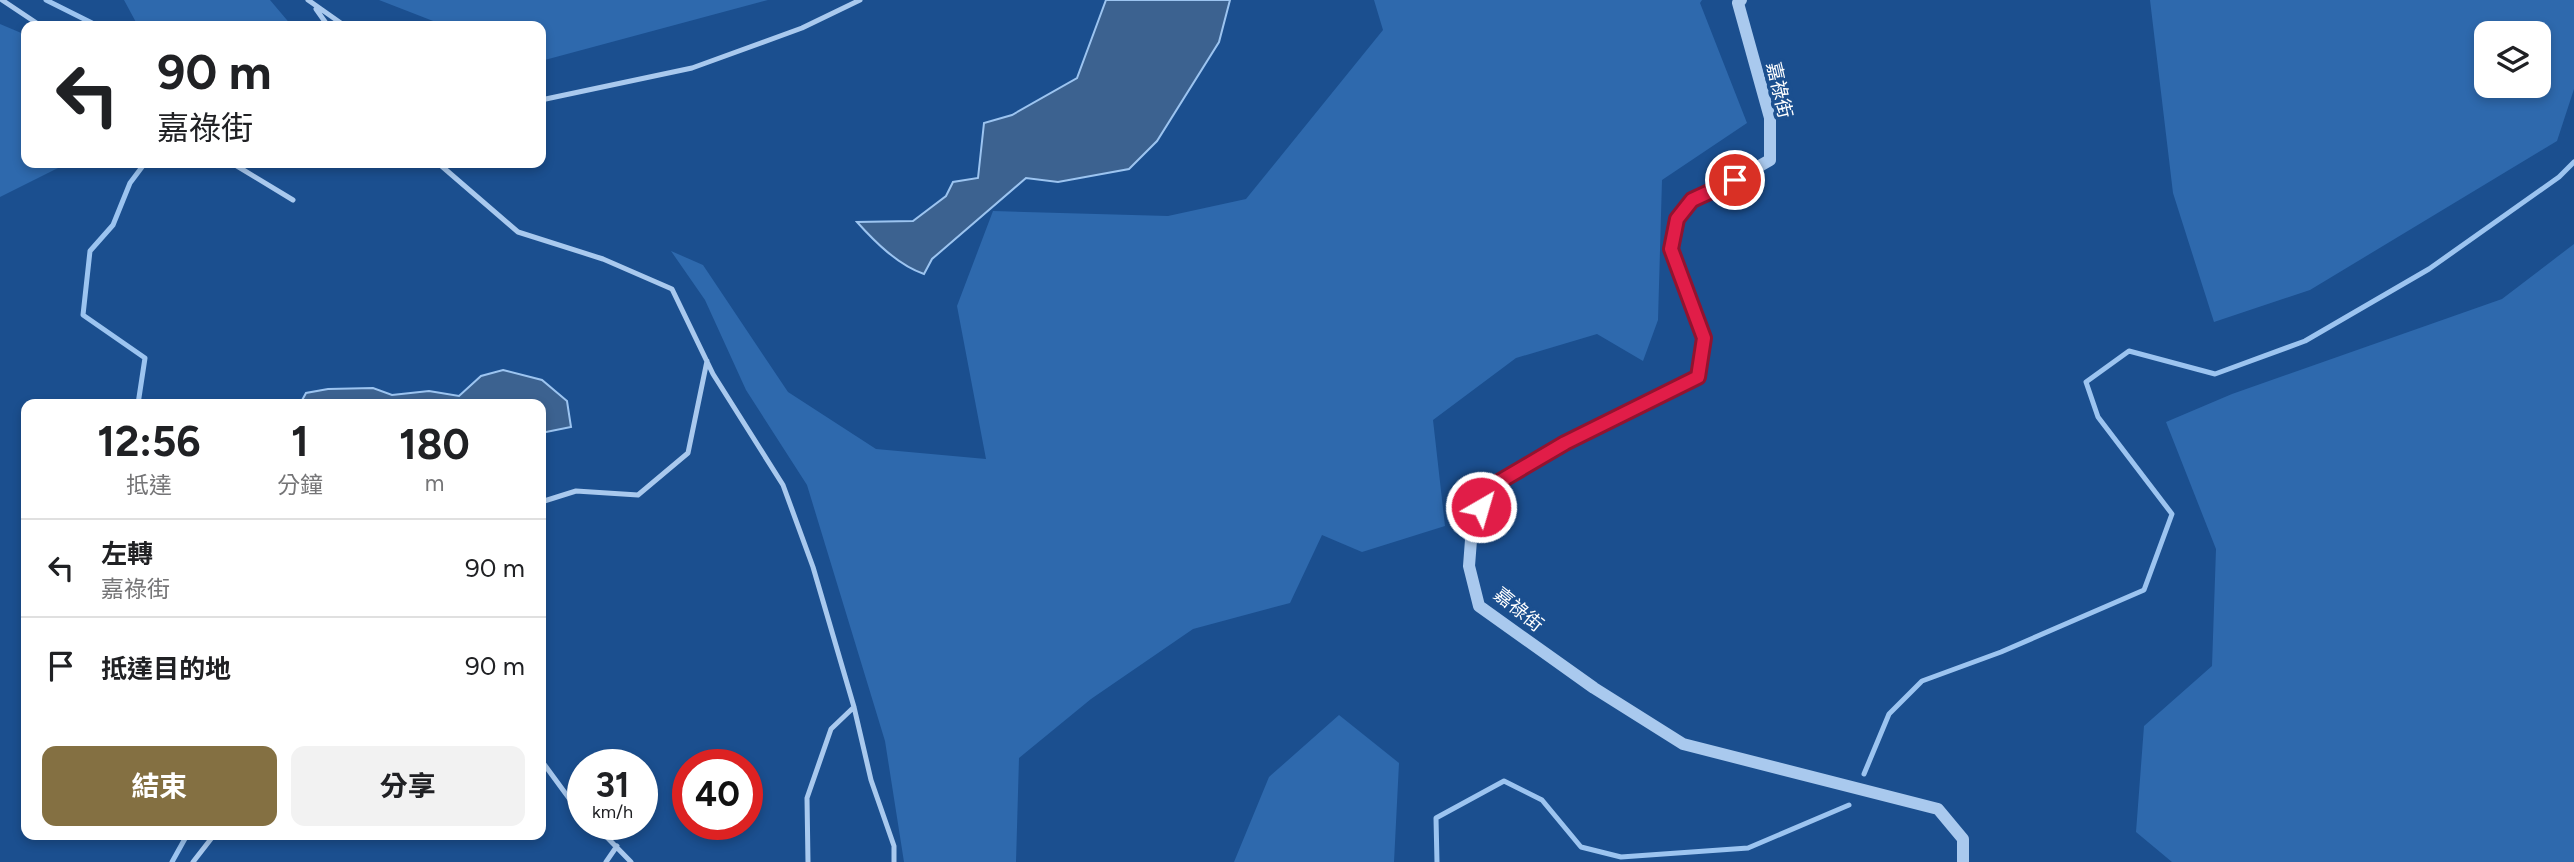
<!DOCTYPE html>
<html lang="zh-TW">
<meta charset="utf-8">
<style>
:root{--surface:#fff;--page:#f2f2f2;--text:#202124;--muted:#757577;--line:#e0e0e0;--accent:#847042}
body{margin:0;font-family:Figtree,"Noto Sans TC",sans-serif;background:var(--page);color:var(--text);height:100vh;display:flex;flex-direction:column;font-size:26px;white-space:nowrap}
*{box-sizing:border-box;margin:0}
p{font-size:23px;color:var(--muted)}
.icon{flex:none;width:38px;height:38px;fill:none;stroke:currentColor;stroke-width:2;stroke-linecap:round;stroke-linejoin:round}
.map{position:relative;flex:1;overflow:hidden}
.panel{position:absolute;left:21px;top:399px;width:525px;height:441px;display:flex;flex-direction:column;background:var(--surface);border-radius:14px;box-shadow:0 4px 10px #0003}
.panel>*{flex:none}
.hud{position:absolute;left:21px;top:21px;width:525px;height:147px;border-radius:14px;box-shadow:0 4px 10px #0003;background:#fff;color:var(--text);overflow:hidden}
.controls{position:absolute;left:2474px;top:21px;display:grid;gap:14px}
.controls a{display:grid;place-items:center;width:77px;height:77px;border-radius:14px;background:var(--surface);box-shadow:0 4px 10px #0003;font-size:35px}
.speed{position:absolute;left:567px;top:749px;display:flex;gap:14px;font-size:35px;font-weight:700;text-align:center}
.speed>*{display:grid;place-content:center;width:91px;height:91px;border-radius:50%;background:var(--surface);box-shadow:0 4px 10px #0003;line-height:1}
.speed small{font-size:18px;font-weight:400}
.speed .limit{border:10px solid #d22;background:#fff;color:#111}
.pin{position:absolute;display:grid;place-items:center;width:60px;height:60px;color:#fff;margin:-30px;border:4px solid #fff;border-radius:50%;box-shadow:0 2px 7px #0007}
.me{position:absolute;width:77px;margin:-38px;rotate:38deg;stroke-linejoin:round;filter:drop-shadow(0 0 5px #0008)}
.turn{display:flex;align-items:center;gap:24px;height:147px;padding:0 21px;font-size:32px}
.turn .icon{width:91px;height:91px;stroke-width:2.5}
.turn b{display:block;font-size:49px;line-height:60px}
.eta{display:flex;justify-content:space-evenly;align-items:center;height:119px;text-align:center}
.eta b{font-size:42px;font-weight:700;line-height:49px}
.cta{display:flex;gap:14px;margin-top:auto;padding:14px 21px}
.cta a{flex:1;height:80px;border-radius:14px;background:var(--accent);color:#fff;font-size:28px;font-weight:700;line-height:80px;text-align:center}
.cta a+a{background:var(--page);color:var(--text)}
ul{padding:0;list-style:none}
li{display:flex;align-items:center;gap:21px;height:98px;padding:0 21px;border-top:2px solid var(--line)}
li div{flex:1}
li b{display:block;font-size:26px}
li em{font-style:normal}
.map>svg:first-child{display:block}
.green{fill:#2e69ad;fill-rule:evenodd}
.water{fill:#3c6290;stroke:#9cc4f0;stroke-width:2}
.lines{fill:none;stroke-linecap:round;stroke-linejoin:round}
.stream{stroke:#9cc4f0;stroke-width:5}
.service{stroke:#a9c9ee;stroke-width:5}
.tertiary{stroke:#a9c9ee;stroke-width:12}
.route-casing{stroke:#92132f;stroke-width:18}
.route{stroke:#e11d48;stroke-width:12}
.labels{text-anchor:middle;stroke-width:7;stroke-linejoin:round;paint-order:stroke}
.street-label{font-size:19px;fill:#fff;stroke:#1b4f8f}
</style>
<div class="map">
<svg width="2574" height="862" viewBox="0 0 2574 862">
<rect width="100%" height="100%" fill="#1b4f8f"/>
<path class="green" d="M124,0h146l22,26h-154z
M379,0h389l-227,61v-35h-95z
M1374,0h328l-2,3 47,120 -85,57 -4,140 -15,41 -46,-27 -81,24 -83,62 12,106 -83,26 -40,-17 -32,68 -97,26 -102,70 -72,59 -3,104h-112l-19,-121 -78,-256 -61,-95 -41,-90 -34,-49 32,14 85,127 88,57 110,10 -29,-153 36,-95 175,5 78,-17 137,-169z
M2150,0h424v89l-17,52 -247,149 -96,32 -41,-129zM2539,33v53h-52v-53z
M0,24l26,11v128h42l-68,34z
M2574,244v618h-402l-36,-30 8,-106 68,-60 4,-117 -50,-127 66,-28 270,-95z
M1339,715l60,48 -5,99h-160l35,-85z"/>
<path class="water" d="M1106,0h124l-11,42 -62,99 -28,28 -71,13 -32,-4 -94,81 -8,15c-26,-9 -49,-32 -67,-52l56,-1 33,-25 7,-14 25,-4 6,-55 28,-8 65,-37z
M503,370l39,10 25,21 4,26 -30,6v-29h-241l6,-11 22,-4 45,-1 19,7 37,-4 30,5 22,-20z"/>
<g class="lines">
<path class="stream" d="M46,0l52,26
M138,404l7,-46 -62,-43 7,-64 23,-26 17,-42 15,-20
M1864,774l25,-60 33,-33 79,-29 143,-62 28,-76 -74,-97 -12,-35 43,-31 86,23 90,-33 124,-72 130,-92 15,-15
M172,862l15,-27
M1437,862l-1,-44 68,-37 38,19 39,47 40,10 127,-9 101,-43"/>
<path class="service" d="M2,0l39,26
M308,0l37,26
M316,9l12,17
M541,100l151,-32 110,-40 58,-28
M232,163l61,37
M438,163l80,69 85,27 69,30 41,85 70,111 30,82 41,140 17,73 23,66v16
M541,502l35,-11 62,4 50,-42 19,-92
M541,760l33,45 9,9
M594,824l37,38
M193,862l21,-27
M606,862l11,-16
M808,862l-1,-64 24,-69 23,-22"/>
<path class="tertiary" d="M1741,0l-3,3 32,115v42l-35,20 -43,20 -15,19 -6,30 33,89 -6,39 -133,66 -74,44 -19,40 -3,39 10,40 115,82 89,56 255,65 25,30v23"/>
</g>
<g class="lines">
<g class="route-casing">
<path id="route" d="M1481,507l9,-20 19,-11 56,-33 133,-66 6,-39 -33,-89 6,-30 15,-19 43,-20"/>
</g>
<use href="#route" class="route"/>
</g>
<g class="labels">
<g class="street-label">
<text transform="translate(1780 90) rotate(77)" y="7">嘉祿街</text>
<text transform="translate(1519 609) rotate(39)" y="7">嘉祿街</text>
</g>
</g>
</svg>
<div class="controls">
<a><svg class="icon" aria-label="layers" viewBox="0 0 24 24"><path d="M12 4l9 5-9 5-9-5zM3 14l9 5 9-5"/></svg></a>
</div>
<div class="speed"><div>31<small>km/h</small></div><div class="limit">40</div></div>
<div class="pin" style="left:1735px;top:180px;background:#d93025"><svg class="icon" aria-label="arrive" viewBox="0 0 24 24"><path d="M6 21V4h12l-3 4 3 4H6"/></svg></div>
<svg class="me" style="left:1481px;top:507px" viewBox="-20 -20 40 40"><circle r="17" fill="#e11d48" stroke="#fff" stroke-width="3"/><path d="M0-11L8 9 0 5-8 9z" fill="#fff"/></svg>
<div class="hud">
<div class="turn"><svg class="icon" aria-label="left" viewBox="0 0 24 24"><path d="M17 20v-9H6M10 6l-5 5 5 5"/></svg><div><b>90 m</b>嘉祿街</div></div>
</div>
<section class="panel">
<div class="eta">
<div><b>12:56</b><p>抵達</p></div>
<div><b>1</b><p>分鐘</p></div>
<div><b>180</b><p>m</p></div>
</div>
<ul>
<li><svg class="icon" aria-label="left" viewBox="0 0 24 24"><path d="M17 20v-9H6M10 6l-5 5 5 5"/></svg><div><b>左轉</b><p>嘉祿街</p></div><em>90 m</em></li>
<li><svg class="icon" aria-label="arrive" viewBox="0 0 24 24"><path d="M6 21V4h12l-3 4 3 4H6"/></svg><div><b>抵達目的地</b></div><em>90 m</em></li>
</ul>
<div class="cta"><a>結束</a><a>分享</a></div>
</section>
</div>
